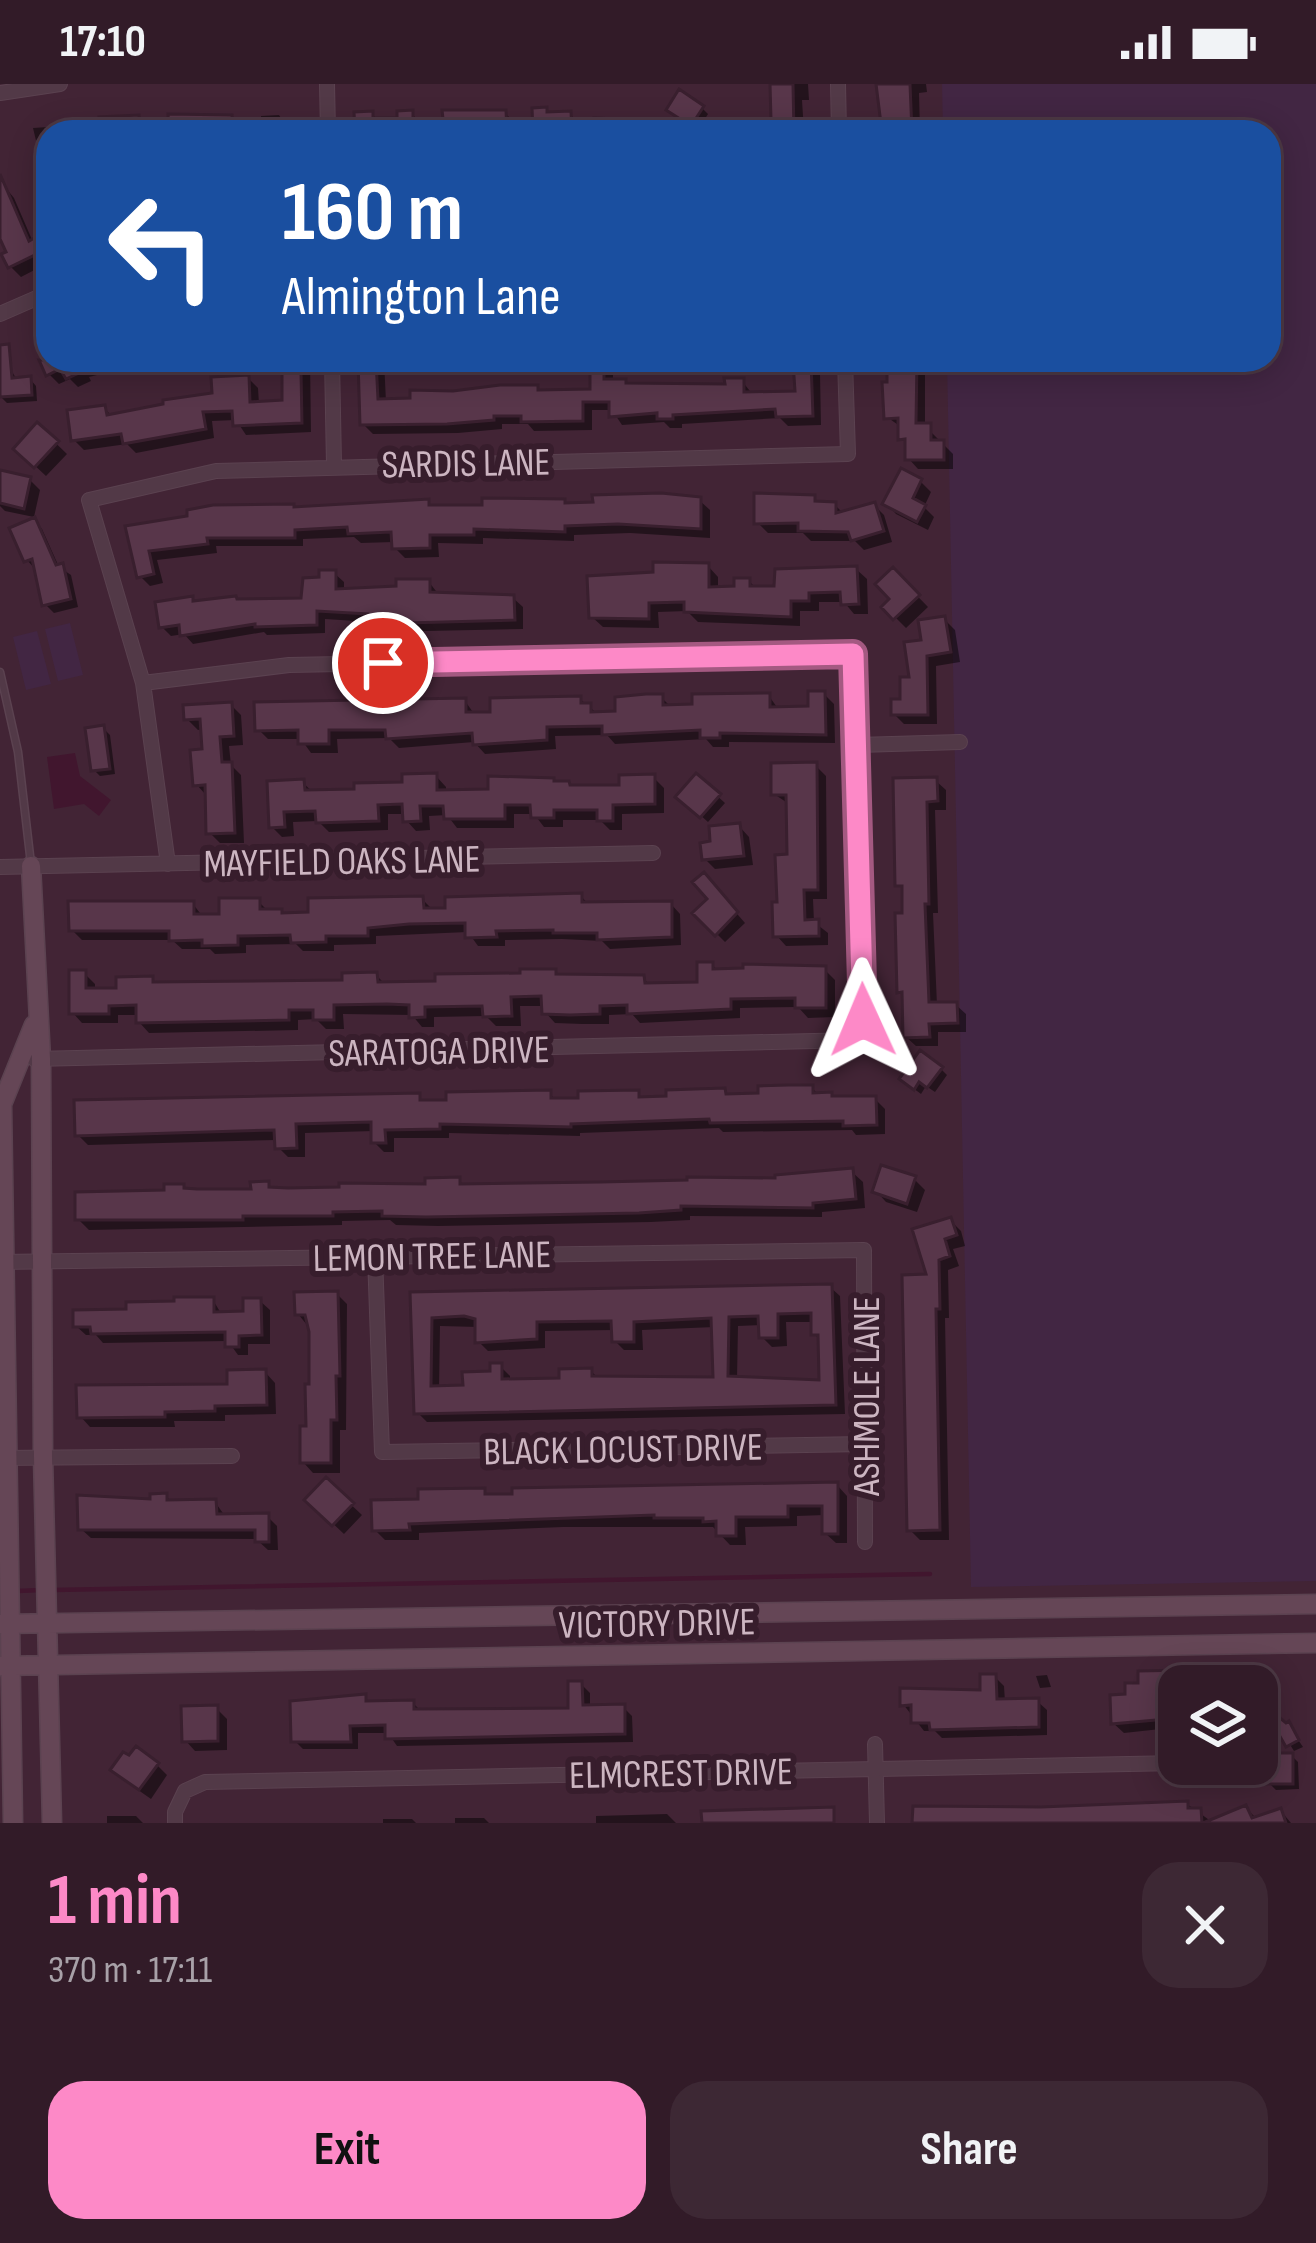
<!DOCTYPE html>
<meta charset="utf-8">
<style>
:root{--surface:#321b28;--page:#3d2834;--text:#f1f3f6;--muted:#a8a1a8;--line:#4d3945;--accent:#fd89c7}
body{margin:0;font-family:"Sofia Sans Condensed",sans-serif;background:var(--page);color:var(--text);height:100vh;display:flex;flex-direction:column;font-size:45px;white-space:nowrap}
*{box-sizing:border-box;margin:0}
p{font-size:39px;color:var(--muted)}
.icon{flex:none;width:66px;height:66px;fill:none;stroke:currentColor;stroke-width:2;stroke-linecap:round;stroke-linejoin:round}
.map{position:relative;height:1739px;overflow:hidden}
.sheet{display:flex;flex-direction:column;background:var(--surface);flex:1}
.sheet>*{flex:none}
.top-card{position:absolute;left:36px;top:36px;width:1245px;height:252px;border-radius:36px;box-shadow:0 6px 30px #0003,0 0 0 3px var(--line);background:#1a4fa0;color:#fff;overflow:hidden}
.fabs{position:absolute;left:1158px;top:1581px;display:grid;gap:24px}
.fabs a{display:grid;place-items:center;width:120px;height:120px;border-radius:24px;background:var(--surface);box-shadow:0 6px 30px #0003,0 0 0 3px var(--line);font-size:60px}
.pin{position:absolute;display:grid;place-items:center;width:102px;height:102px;color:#fff;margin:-51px;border:6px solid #fff;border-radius:50%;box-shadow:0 3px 12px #0007}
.me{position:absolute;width:132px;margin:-66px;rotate:359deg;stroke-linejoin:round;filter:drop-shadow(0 0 9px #0008)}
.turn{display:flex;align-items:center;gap:42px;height:252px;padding:0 48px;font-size:54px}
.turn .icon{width:156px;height:156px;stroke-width:2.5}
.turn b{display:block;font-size:84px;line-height:102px}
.round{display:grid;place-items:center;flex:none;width:126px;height:126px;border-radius:36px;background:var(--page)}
.head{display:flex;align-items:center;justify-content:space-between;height:204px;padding:0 48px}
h1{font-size:72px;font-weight:700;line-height:90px;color:var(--accent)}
.cta{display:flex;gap:24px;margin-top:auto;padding:24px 48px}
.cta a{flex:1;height:138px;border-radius:36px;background:var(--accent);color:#111;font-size:48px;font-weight:700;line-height:138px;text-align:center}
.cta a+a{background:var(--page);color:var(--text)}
.status{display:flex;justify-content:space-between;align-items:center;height:84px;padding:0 60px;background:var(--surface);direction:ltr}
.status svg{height:33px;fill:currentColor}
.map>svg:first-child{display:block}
.green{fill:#422643}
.water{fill:#41162e}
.shadow{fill:#0007;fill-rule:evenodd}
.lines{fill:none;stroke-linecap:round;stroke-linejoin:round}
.stream{stroke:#41162e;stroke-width:4.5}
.building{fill:#58364a;stroke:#391f2e;stroke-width:3;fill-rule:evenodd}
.lane-casing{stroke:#5b4250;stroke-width:9}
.street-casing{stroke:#5b4250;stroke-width:16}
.secondary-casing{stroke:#5b4250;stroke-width:21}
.lane{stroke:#523947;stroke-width:6}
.street{stroke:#523947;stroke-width:14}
.secondary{stroke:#654656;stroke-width:18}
.route-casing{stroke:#a45981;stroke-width:30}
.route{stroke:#fd89c7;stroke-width:21}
.labels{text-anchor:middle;stroke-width:12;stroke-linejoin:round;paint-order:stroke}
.street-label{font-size:39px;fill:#ccb5c1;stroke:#371d2c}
</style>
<div class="status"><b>17:10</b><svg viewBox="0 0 49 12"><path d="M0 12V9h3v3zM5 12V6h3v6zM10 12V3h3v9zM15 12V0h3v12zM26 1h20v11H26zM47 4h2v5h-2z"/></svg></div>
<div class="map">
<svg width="1316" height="1739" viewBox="0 0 1316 1739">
<rect width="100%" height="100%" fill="#422435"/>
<path class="green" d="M942,0h374v1497l-345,6 -24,-1227h322v-228h-326z
M70,539l13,52 -25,6 -13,-52z
M37,547l14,53 -25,6 -13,-53z"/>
<path class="water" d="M75,669l5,23 31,24 -12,16 -15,-12 -30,5 -7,-52z"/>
<path class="shadow" d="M772,0h36l1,16h-7l2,32h-37l7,-9z
M879,0h47l1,8 -8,1 1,39h-35z
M702,24l6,6 -10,16 -22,-14z
M546,26l4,5 20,-1 10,10v8h-222l14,-18 7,7 21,-1 11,-7 10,10 83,-11 10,10 1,10 21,-2z
M279,31l9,14 9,3h-35l-1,-16z
M138,34l11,10 82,-10 10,14h-159v-4z
M48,43l5,5h-5l-3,24 -7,-7 -5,-21z
M0,97l14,17 19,44 15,14v7l-27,14 -11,-11v-13l-10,-13z
M48,266v10h68l-5,1 2,10 -24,6 2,4 -13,6 -8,-8 -11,5 -10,-10 -10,-20z
M288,276h22l1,72 -65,3 -10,-15 -24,1 2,17 -78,15 -9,-9 -43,6 -10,-10 30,-32 9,9 102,-22 33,-17 10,10 1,16 26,-1z
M360,276h24l2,42 151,-14 4,5 52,-1 -2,-32h22v22h12l4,4 99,1 14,-6 11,14 45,-1 -2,-34h17v8l7,6 1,51 -33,1 -8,-8 -98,6v4h-12l-6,-6 -42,3 -10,-15h-20v20l-58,1 -6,-7h-26v5l-44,4 -85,1 -10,-10z
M889,276h36v66l28,28v15h-35l-10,-11 -7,-31 -14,-10z
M10,284l7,12 13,-1 6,7 1,15 -30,2 -7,-7v-27z
M38,342l29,28 -21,22 -29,-27z
M0,392l29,3 11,11 -6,27 -29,-6 -5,-5z
M921,398l10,10 -7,15 10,10 -6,13 -32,-16 -10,-11z
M813,414l7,6 15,1 9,9 30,-9 10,10 8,27 -28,8 -9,-9h-44l-8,-8h-35l-11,-11z
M699,416l11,10v28l-80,-5 -56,2v6l-91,-3v6l-45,-1 1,14 -34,1 -10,-10 -1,-6 -33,1 -7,-6 -51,2v7h-87l1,7 -60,7 6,23 -13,3 -10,-10 -11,-47 167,-19 131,-8 7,6z
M34,437l8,8 17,38 12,8 7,32 -24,6 -9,-9 -10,-35 -8,-9z
M708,482l10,11v13l19,-1 12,-8 8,8h20l79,-20 11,10 1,35h-14l-10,-12h-25v9h-19v15l-102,-4 -11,-11 -29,1 1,16 -56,-1 -11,-10z
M893,487l35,36 -22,21 -21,-21 9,-8z
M334,489l10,9v10l55,-3 30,-7 10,13 74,3 10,9v22l-142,3 -10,-10 -46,-3v14l-58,2 -3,-3 -71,12 -9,-10 -13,2 -9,-9 30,-28 4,5 108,-3 18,-21z
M944,535l11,11 5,32 -24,4 1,58h-33l-10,-10 9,-13 21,-59z
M824,610l10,10 1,39 -106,-1v5h-16l-7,-8 -91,5 -8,-9 -52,1 1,13 -71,5 -11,-12 -75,6 -10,-10 -52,1 1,14h-27l-10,-14h-33l-10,-10 207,-28 10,14 105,-16 19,16 19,-1 43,-17 11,11 97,-12 10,14 32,-1z
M231,621l10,10 2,30 -14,1 2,19 10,10 3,68h-24l-11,-11 -3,-37 -10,-11 9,-33 -2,-22 -5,1 -11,-11z
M103,644l7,7 5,39 -15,2 -6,-6z
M815,681l11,11 1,123h-14l1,23 14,11v12l-42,1 -10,-11 14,-78 -1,-53 -15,-10z
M436,692l10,11v6l176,-5 31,-11 11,11v25l-42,1v16h-12l-10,-10h-37v7h-19l-10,-13h-20v14h-57l-10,-13 -18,1 1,14 -14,1 -10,-11v-6h-18v16l-59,2 -11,-11 -25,1 1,14 -12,1 -10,-10 31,-44 10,9 92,-7z
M696,693l29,26 -17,19 -28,-25z
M896,697h40l10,9v20h-11l3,103h-5l4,92h19l10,9v18h-28v14h-22l-10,-9 -1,-146 -7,-7z
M739,742l10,11 4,28 -38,4 -10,-10z
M712,801l33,38 -20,19 -29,-29 15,-14z
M581,812l8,9 82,-1 9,10 1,31 -71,4 -8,-8 -40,-2 -57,1v6h-27l-10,-14 -92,4v8l-42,1v6h-31l-7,-7 -50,1v8l-31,1 -5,-5h-28l-10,-9h-90l-10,-10 121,-26 10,13h19l37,-15 10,10 16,4 137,-17 10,10z
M712,881l7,6 105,-2 11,11v37l-27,1 -10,-11 -58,1v10l-100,5 -8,-9 -23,1v9h-27l-27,-1 -10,-11v-6h-25l1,20h-25l-10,-10 -52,1v10h-12l-10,-12 -69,-1 1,15h-18l-10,-10 -18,1v10l-149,3 -10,-11v-7h-21v8h-36l-10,-11 12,-39 11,11v7h24l33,-12 5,6 188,-2 31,-8 9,9h53l116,-12 6,5 83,1 8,8 49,-1z
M941,985l6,6 -12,17 -9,-6 -5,8 -12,-9z
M812,1004l7,7h12l5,4h39l10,10v25l-29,1 -4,-5 -129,2 -4,-4 -139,5v3l-131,-3v5h-55v14h-10l-10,-10v-11l-69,2v24h-17l-10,-10 -1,-7 -189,5 -10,-10 340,-39 7,7 124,-10 8,8 80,-8 7,7 80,-9 6,6z
M852,1088l11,10 2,26 -43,4v5l-132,-1v4l-39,2 -213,4 -42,-1 -6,-5 -48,1v4l-253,5 -11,-11 109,-27 67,-1 14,-7 6,7 154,-4 31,-7 6,7 313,-6z
M914,1095l11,11 -8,22 -31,-10 -10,-11z
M950,1136l11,11 4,15 -12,3 6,17 -11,4 1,48h-4l4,222h-29l-10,-10 20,-253z
M830,1203l10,9 5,118 -418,8 -10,-10 -4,-117zM786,1238h28v12l8,7v42l-85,-4 1,-53 24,-1v12l10,10 15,-1zM440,1242l38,1v14l10,10 57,-3v-17l70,-1v11l9,9h19l-1,-20 73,-3 1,53 -117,-1 -8,-8 -29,10 -52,1v-6l-10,-10 -7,8 -27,14 -27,1z
M337,1210l10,10 -1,126h-6v43h-27l-10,-11 10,-75 -1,-56 -14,-17z
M213,1216l9,15 24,-1 14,-13 10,9v34h-22v11h-10l-10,-14 -125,2 -7,-8h-10l-10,-9 53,-14z
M265,1288l10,11 1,31 -51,1v6h-51l1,6h-85l-10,-11 150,-29z
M326,1397l36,34 -18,19 -36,-34z
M837,1401l10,11v47h-11l-11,-10v-18l-28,1v10l-52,1 1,18h-16l-17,-18h-150l-144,6v7h-34l-10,-10 46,-28 63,-11 6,6z
M166,1412l6,6h43l10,14h42l10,10 1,24h-10l-12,-11 -165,-1 -10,-9z
M1235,1588l10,14h-66v41l-55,6 -11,-10v-25z
M1047,1591l4,12 -11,1 -4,-12z
M995,1593l9,9 1,16 32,-1 10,9v25l-105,3 -7,-7h-11l-21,-27 80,-11z
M581,1600l9,9v15l33,-1 9,9 1,26 -236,4 -9,-13h-30v16h-55l-9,-9 71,-43 6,7 42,-1 9,9 149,-1z
M1257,1619l28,23 3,-1 15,22 -9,4 -18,-29 -12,14 -7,-6z
M216,1624l11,11v31l-32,1 -10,-11z
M1292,1672l6,6 1,27 -23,1 -7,-7z
M157,1681l10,10 -16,24 -27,-19z
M1187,1720l25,18 34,-14 11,11 24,-8 10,12h-376l126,-13z
M667,1730l9,9h-80v-7z
M107,1732h29l7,7h-36z
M455,1734h29l5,5h-34z
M383,1735h29l4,4h-33z"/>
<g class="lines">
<path class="stream" d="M53,1506l877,-16
M17,1507l25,-1"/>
</g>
<path class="building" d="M770,0h23l1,48h-30v-12h7z
M876,0h34l2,48h-30z
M679,5l25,17 -13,20 -25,-16z
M547,23v5l24,-1 1,21h-39l-1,-24z
M413,26v10l30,-1 -1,-9h64l1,22h-152l-1,-20 19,-1v7h24v-7z
M168,30l64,1 1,17h-64z
M139,31l1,17h-41v-15z
M594,34l46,2v12h-46z
M0,90l29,67 7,-4 7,14 -35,17 -7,-14 5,-2 -6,-13z
M9,260l3,34 19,-2 1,19 -32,2v-52z
M39,276h39l5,11 -17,8 -6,-10 -14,7z
M358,276h18l2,39 32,-1v-8l43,1 47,-6h38v5l52,-1v-21h14v11h22v4l99,1 -1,-6h20v14l51,-1 -2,-29 18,-1 2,55 -37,1 -1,-8 -102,6v4h-16v-6l-48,4v-15h-26v19l-62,1v-6h-27v4l-47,4 -87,1z
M887,276h30l-1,63h15v17h13v20h-39v-21l-7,1v-22l-14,1 -2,-37h5z
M282,287h19l1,52 -69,3 -1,-15 -29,1 3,17 -83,15 -2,-10 -50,7 -4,-31 38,-5 2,10 56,-11v-4l49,-7 -1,-16 38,-2 1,27 32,-2z
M37,338l22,19 -25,27 -21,-19z
M901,384l21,11 -9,19 13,7 -9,17 -35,-18z
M0,386l31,7 -7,32 -24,-6z
M661,409l40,4v32l-83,-5 -53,2v6l-91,-3v6h-44v13l-38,1 -1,-17 -43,2 -1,-7 -52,3v8h-88l1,6 -59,7 5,23 -17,4 -12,-52 62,-10v-6l26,-5 81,-1v3l135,-8v6h53v-7l83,1v4l28,-1 -1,-7z
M754,409l61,2v6l21,1v11l39,-11 9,29 -33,10 -3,-9 -50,-1v-8l-44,1z
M35,433l21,48 7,-2 8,36 -29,7 -10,-47 -8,3 -15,-34z
M653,478l56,1v24l25,-1v-8h16v8h24l1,-17 82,-3 2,38 -18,1 -1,-13 -31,1v8h-18v16l-107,-5v-10l-35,1v16l-60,-1 -2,-42 66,-4z
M893,483l27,28 -27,25 -12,-13 8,-8 -14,-15z
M319,486h17v19l60,-3v-7h34v13l84,3 1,25 -146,4 -1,-10 -51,-3v14l-62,2v-3l-75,12 -1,-11 -20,3 -4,-26 38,-6v5l43,-5 1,3 64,-1 2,-20 16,-1z
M945,532l6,36 -24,4 1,59h-37v-16h9v-22h9l-5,-35 17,-2 -3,-20z
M808,607h17l1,44 -106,-2v5h-20v-8l-98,5v-9l-55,1v13l-74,5 -1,-12 -86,6 -1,-9h-56v14h-31v-14l-43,1 -1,-29 212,-4v14h24v-14l91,-2v7h10v9l24,-1v-14l31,-3h17v11l29,-1v-10l78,-1v14l38,-1z
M232,618l2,34 -14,1 2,25h10l3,71 -29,1 -1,-49 -12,1 -3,-36 12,-1 -2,-30 -16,1 -1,-15z
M104,641l6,44 -19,2 -6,-43z
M817,678l1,128h-14l1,30 14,-1v17l-46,1 -1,-35h5l-2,-47 12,-1 -1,-59h-15v-32z
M437,689v17l51,-1v-13l66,2v3h15l1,4h49v-10l36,-1v30l-42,1v16h-16v-11h-43v8h-23l-1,-13h-25v14h-61l-1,-13h-23l1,15 -18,1 -1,-18 -24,1 1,16 -63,2 -1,-12 -31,1 1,15 -16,1 -2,-47 37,-2 1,11 49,-1v-6l48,-1v-8z
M696,689l25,21 -21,24 -25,-21z
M937,693l1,24 -11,1 2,102h-4l4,98h28l1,21 -29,1 1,13 -27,1 -1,-46 -5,1 -2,-80h7v-27h-7l-2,-108z
M740,739l4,33 -42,4 -2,-17 10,-2 -1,-15z
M704,788l34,40 -23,24 -23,-23 15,-14 -15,-17z
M582,809v9l90,-1v36l-75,3v-7h-44v-3l-57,1 1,6 -32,1v-15l-56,1 -41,4v8h-42v6l-35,1 -1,-8 -52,1v9l-36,1v-6l-33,1v-10h-100l-1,-30h126v13h25v-16h41v11h22v4l26,-1v-14l115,-2 1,12h21v-11z
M697,878h16v7l30,-1v-4l83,2v42h-31v-10l-64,1v10l-104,5v-9l-27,1v8l-30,1 -28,-1 -1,-18 -30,1 1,19 -29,1 -1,-11 -57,1v10l-16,1v-13l-22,-1 -53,1v15h-21v-10h-24v10l-153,3v-18l-27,1v8h-40v-44h17v18h30v-11l37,-1v6l189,-2v-7l35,-1 1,10 57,-1v-7l85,-1v-4h36v5l88,1 1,8 52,-1z
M920,966l23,17 -16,21 -8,-6 -5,8 -15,-11z
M788,1001h25v8l19,-1v4h44l1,29 -34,1v-5l-133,2 -1,-4 -138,5v3l-131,-3v5l-55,1 1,13h-15v-21l-75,2 1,24 -22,1 -1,-19 -199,6 -1,-36 346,-7v7h26v-8l105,-2v8h27v-7l61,-1v7l27,-1v-6l59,-2 1,6 32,-1v-7z
M881,1081l35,11 -9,28 -35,-12z
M853,1084l3,31 -43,4v5l-132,-2v4l-42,3 -213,4 -44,-1v-5l-49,1v4h-90v4h-168v-28l89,-2v-6h20v4l13,1h54l-1,-7 19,-1v6l19,1 51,-1v-4l86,1v-6l35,-1v7l140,-2 87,-2v-3l88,1v-3z
M951,1133l6,18 -12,4 5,17 -11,4 1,49h-4l4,221 -33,1 -5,-256 24,-1 -14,-45z
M832,1200l4,121 -422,9 -4,-122zM811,1229v22h7l1,45 -91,-4 1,-59 29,-1 1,22h19v-24zM464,1232l11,3v24l62,-4v-17l74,-1 1,21h22v-20l77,-4 2,59 -121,-1v-8l-33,1v9l-57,1v-16h-12v8l-28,1 1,13 -32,1 1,-68z
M338,1207l2,85h-4l1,44h-6v43h-31v-37h6l-1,-42h4v-52l-4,-17h-10l-1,-23z
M174,1213h40v15l29,-1v-13h18l1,37 -23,1v11h-14v-15l-134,2 -1,-7h-17v-17l53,-1v-7l48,-1z
M266,1285l1,36 -52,1v5l-50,1v5l-88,1 -1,-33 151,-1v-14z
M326,1393l28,26 -22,23 -28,-26z
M838,1398v52h-16v-28h-34v11h-52v19h-20v-15l-13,1v-4h-49v-3l-245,9 1,6 -38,1 -1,-31 47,-1v-10l67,-1v6h27v-6z
M167,1409v7l49,-1 1,15 52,-1v29h-14v-12h-177l-1,-35 73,4v-5z
M1236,1585v15l-57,2v32l-68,6 -1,-29 15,-1v-11h13v-12z
M980,1590h16l1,25 42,-1v29l-109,3 -1,-7h-18v-18l-11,1v-18l80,2z
M568,1597h14l1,24 42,-1v30l-240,5v-14l-35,1 1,16h-60l-1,-41 76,-7v7l48,-1v9l154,-1z
M1257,1615l29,24 3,-2 10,19 -13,7 -17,-30 -12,14z
M218,1621v36l-36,1 -1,-36z
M136,1662l23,17 -20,27 -29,-20 13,-18 6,3z
M1266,1669h27v31h-27z
M1188,1717v7h13l1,15h-290l1,-17 128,1z
M1246,1721l6,13 29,-10 5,15h-83z
M834,1723v16h-132l-1,-12z"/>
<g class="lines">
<g class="lane-casing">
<path id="lane" d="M0,588l18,80 13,112"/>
</g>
<g class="street-casing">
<path id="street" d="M327,0l1,48
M838,0l1,48
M0,9l60,-9
M0,230l48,-21
M332,276l2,105
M858,661l102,-3
M168,780l-25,-181 -54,-183 127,-29 632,-17 -3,-94
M0,783l653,-14
M34,975l822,-19 7,-20 -10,-366 -564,11 -146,18
M375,1172l7,196 483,-8
M0,1178l864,-12 1,292
M0,1374l232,-2
M875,1660l2,79
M175,1739v-11l10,-21 20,-9 974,-19"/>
</g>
<g class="secondary-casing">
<path id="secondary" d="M31,782l10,193 2,398 9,366
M0,1540l1316,-20
M0,1582l1316,-23
M13,1739l-11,-719 32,-79"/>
</g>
<use href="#lane" class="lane"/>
<use href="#street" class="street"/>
<use href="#secondary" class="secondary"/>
</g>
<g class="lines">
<g class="route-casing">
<path id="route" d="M383,579l470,-9 10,366"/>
</g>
<use href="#route" class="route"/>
</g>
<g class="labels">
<g class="street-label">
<text transform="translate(466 378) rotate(-1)" y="14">SARDIS LANE</text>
<text transform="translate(342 776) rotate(-1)" y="14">MAYFIELD OAKS LANE</text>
<text transform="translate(439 966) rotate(-1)" y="14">SARATOGA DRIVE</text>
<text transform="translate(432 1171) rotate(-1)" y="14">LEMON TREE LANE</text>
<text transform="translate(865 1312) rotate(-90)" y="14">ASHMOLE LANE</text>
<text transform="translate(623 1364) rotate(-1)" y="14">BLACK LOCUST DRIVE</text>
<text transform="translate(657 1538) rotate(-1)" y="14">VICTORY DRIVE</text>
<text transform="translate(681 1688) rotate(-1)" y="14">ELMCREST DRIVE</text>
</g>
</g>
</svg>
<div class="fabs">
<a><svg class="icon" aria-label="layers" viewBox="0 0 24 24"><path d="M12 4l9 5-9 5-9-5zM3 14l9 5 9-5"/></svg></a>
</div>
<div class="pin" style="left:383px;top:579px;background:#d93025"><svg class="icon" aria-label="arrive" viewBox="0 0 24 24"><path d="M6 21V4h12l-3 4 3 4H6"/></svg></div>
<svg class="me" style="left:863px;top:936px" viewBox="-20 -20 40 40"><path d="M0-17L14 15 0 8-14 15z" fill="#fd89c7" stroke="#fff" stroke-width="4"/></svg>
<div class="top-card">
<div class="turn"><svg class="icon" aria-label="left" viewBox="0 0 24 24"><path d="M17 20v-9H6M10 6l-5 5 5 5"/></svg><div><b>160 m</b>Almington Lane</div></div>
</div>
</div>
<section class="sheet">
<div class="head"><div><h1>1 min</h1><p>370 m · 17:11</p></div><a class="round"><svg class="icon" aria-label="close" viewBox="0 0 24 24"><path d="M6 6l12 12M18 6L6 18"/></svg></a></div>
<div class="cta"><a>Exit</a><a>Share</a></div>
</section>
